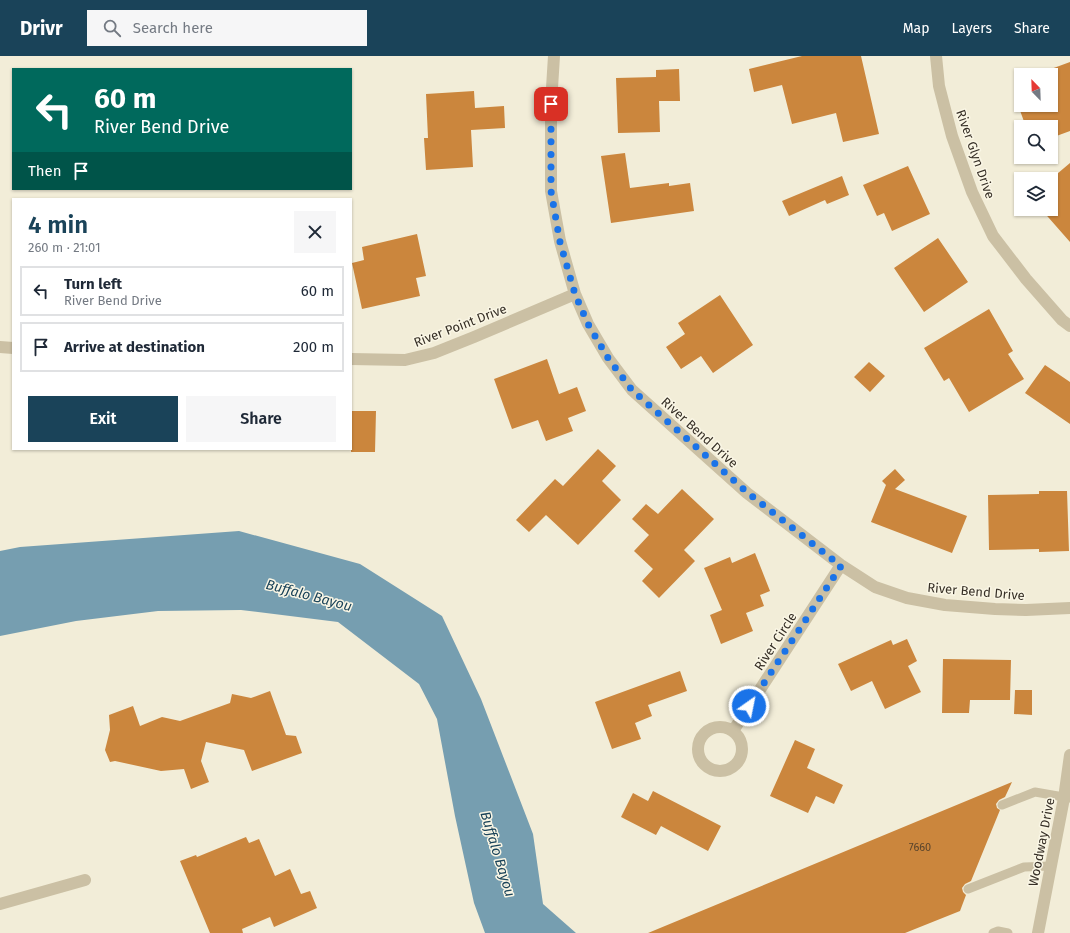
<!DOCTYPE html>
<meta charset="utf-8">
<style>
:root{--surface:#fff;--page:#f6f6f7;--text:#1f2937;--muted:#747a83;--line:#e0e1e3;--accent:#1a4359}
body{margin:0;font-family:"Fira Sans",sans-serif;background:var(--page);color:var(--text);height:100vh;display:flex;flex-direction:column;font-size:15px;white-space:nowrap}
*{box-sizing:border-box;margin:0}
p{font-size:13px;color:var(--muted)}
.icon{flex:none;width:22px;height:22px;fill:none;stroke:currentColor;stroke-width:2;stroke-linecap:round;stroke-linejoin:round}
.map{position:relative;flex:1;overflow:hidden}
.side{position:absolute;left:12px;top:142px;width:340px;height:252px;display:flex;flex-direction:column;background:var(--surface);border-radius:0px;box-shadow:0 1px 3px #0004}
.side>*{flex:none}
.hud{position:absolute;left:12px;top:12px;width:340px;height:122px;border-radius:0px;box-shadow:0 1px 3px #0004;background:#00695c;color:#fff;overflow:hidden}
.needle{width:26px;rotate:337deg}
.fabs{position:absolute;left:1014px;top:12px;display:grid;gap:8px}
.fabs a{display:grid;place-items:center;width:44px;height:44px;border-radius:0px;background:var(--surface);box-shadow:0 1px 3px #0004;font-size:20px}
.pin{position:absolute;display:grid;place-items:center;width:34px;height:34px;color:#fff;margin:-17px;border-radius:8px;box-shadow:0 2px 6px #0006}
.me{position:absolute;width:44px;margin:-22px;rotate:33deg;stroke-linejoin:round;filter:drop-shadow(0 0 3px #0008)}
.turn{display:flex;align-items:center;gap:14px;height:84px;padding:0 16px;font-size:18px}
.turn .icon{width:52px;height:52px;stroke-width:2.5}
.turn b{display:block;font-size:28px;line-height:34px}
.then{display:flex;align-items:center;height:38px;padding:0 16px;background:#0003;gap:8px;font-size:15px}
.round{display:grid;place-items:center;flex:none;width:42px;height:42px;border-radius:0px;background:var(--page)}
.headline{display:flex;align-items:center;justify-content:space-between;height:68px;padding:0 16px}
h1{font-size:24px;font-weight:600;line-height:30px;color:var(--accent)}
.cta{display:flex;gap:8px;margin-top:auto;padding:8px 16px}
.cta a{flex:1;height:46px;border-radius:0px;background:var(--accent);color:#fff;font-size:16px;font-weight:600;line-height:46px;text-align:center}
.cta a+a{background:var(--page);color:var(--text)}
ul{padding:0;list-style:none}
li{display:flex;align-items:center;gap:12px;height:50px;margin:0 8px 6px;padding:0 8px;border:2px solid var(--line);border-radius:0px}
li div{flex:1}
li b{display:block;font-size:15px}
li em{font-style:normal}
header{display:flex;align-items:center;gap:24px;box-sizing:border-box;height:56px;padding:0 20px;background:var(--accent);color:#fff}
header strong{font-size:19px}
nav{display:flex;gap:22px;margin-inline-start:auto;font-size:14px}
.search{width:280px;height:36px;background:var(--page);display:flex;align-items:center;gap:10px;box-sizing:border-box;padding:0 14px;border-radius:0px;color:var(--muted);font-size:15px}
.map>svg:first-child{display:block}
.water{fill:#769eb0}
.building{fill:#cb863d}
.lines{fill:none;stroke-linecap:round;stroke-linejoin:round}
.lane{stroke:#cbc0a4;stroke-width:9}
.street{stroke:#cbc0a4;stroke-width:12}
.route{stroke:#1a73e8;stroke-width:7;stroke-dasharray:0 12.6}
.labels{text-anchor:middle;stroke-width:3;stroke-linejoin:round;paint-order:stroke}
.number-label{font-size:11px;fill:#5b452c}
.street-label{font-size:13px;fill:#362f26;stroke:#faf6e5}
.water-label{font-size:14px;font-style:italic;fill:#1a4359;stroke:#faf6e5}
</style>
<header>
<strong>Drivr</strong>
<div class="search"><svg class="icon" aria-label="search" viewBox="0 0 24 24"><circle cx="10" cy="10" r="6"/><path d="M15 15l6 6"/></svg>Search here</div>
<nav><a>Map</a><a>Layers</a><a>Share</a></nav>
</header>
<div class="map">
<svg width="1070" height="877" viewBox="0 0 1070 877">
<rect width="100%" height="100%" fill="#f2edd8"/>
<path class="water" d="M239,475l121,33 82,52 39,83 52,135 10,70 33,29h-91l-11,-30 -19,-87 -18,-97 -18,-35 -81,-62 -97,-12 -83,1 -82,10 -76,15v-85l20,-4z"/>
<path class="building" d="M802,0h59l18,78 -36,8 -7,-29 -44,11 -10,-39 -28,7 -5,-23z
M1070,6v69l-19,7v-11h-25l-8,-22h33v-36z
M679,13l1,32h-21l1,31 -42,1 -2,-55 40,-1v-7z
M474,35l1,17 29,-2 1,22 -34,2 2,37 -47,3 -2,-32h4l-2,-44z
M625,97l5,35 39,-5v3l21,-3 4,28 -83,12 -10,-67z
M1070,107v79l-29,-33h10v-30z
M908,110l22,48 -38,17 -8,-18 -7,3 -14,-31z
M842,120l7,19 -22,9 -2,-4 -36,16 -7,-15z
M417,178l9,42 -10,2 4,18 -58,13 -10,-46 12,-3 -2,-13z
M938,182l30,44 -44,30 -30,-44z
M720,239l33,50 -40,28 -12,-17 -20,13 -15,-22 19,-13 -7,-11z
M989,253l24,42 -5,3 16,25 -55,33 -20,-34 -5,3 -20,-33z
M547,303l12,35 18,-7 9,24 -18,7 5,13 -27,10 -8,-21 -26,9 -18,-50z
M869,306l16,14 -15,16 -16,-15z
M1045,309l25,17v42l-45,-31z
M351,355h25l-1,41h-24z
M598,393l18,17 -14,15 19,19 -43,45 -32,-30 -17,17 -13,-12 39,-41 8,7z
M895,413l10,11 -10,9 72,27 -15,37 -81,-31 15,-37 -4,-4z
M682,433l32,30 -30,31 11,11 -36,37 -17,-17 11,-12 -19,-18 15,-16 -17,-16 14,-15 12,10z
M1039,435h28l2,60 -30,1v-3l-50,1 -1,-55 51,-1z
M755,497l15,38 -10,4 4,11 -18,7 7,18 -32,13 -11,-29 12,-5 -18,-42 26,-11 2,6z
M907,583l10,22 -9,5 13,26 -36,17 -13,-28 -21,10 -13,-27 53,-24 2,5z
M943,603l68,1 -1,40h-40l-1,13h-27z
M680,615l7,20 -39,14 4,11 -17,7 6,16 -29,10 -17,-47z
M1015,634h17v25l-18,-1z
M270,635l16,44 10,1 6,17 -50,18 -8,-21 -38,-8 -5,19 8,21 -18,7 -7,-20 -23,2 -46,-10 -5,1 -5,-12 5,-20 -1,-15 24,-9 7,20 22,-9 18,4 50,-18 2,-9 19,4z
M795,684l20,9 -8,19 36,17 -9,19 -18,-8 -8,17 -38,-17z
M1012,726l-7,15 -6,3 -3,4 1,4 3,2 -29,71 -6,3 -3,4 1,4 3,3 -6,16 -55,22h-257z
M653,735l68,35 -13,25 -47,-25 -5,9 -35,-18 12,-24 15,8z
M246,781l3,6 10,-4 16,37 15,-7 11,25 9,-3 7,17 -43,19 -4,-10 -28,12 1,4h-33l-30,-72 16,-6 1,2z"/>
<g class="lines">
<path class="lane" d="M1002,749l33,-13 35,6
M968,833l56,-22 27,-1
M993,877l5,-2 10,2"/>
<path class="street" d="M554,0l-3,48v87l9,50 15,53 13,30 20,34 24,32 115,103 94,72 34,22 32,11 38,7 50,4 31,1 44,-2
M936,0l3,30 13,50 20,56 21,44 33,43 36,41 8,6
M0,291l13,1
M351,303l54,1 29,-7 40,-16 101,-43
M698 693a22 22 0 1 1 44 0a22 22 0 1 1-44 0Z
M733,675l108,-166
M0,848l85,-24
M1038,877l26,-135 6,-43"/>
</g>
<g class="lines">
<path class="route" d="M551,48v87l9,51 15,52 13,30 20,34 24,32 116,103 93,73 -92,140"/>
</g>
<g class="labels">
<g class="number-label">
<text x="920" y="795">7660</text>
</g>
<g class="street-label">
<text transform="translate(976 98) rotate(71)" y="5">River Glyn Drive</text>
<text transform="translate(460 269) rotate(-21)" y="5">River Point Drive</text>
<text transform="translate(700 376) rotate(42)" y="5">River Bend Drive</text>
<text transform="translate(976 535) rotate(5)" y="5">River Bend Drive</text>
<text transform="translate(775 585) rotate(-57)" y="5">River Circle</text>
<text transform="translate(1041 786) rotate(-79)" y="5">Woodway Drive</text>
</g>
<g class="water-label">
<text transform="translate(309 539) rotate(15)" y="5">Buffalo Bayou</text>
<text transform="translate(498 798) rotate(73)" y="5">Buffalo Bayou</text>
</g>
</g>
</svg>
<div class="fabs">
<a><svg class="needle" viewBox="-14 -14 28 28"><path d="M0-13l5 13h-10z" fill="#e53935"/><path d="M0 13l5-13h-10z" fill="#747a83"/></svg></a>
<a><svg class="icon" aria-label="search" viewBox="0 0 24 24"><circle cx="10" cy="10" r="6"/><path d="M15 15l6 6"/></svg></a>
<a><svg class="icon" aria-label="layers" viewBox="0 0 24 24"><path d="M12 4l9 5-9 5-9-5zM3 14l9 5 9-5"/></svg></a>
</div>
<div class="pin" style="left:551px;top:48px;background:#d93025"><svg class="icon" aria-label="arrive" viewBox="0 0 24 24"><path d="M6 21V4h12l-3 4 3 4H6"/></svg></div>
<svg class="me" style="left:749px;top:650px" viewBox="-20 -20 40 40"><circle r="17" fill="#1a73e8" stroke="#fff" stroke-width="3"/><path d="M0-11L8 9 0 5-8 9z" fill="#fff"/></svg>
<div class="hud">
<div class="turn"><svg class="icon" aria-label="left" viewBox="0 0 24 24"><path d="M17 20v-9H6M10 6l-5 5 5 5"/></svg><div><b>60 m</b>River Bend Drive</div></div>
<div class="then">Then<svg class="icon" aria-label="arrive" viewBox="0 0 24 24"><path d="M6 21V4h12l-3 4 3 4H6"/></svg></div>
</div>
<section class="side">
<div class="headline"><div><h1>4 min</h1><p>260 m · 21:01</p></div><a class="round"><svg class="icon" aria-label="close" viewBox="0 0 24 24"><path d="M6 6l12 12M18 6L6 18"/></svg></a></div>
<ul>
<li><svg class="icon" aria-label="left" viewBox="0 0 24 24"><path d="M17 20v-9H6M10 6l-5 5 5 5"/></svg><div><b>Turn left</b><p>River Bend Drive</p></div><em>60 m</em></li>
<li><svg class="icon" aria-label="arrive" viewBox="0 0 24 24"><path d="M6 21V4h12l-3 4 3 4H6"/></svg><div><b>Arrive at destination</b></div><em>200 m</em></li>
</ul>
<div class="cta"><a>Exit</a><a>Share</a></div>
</section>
</div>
